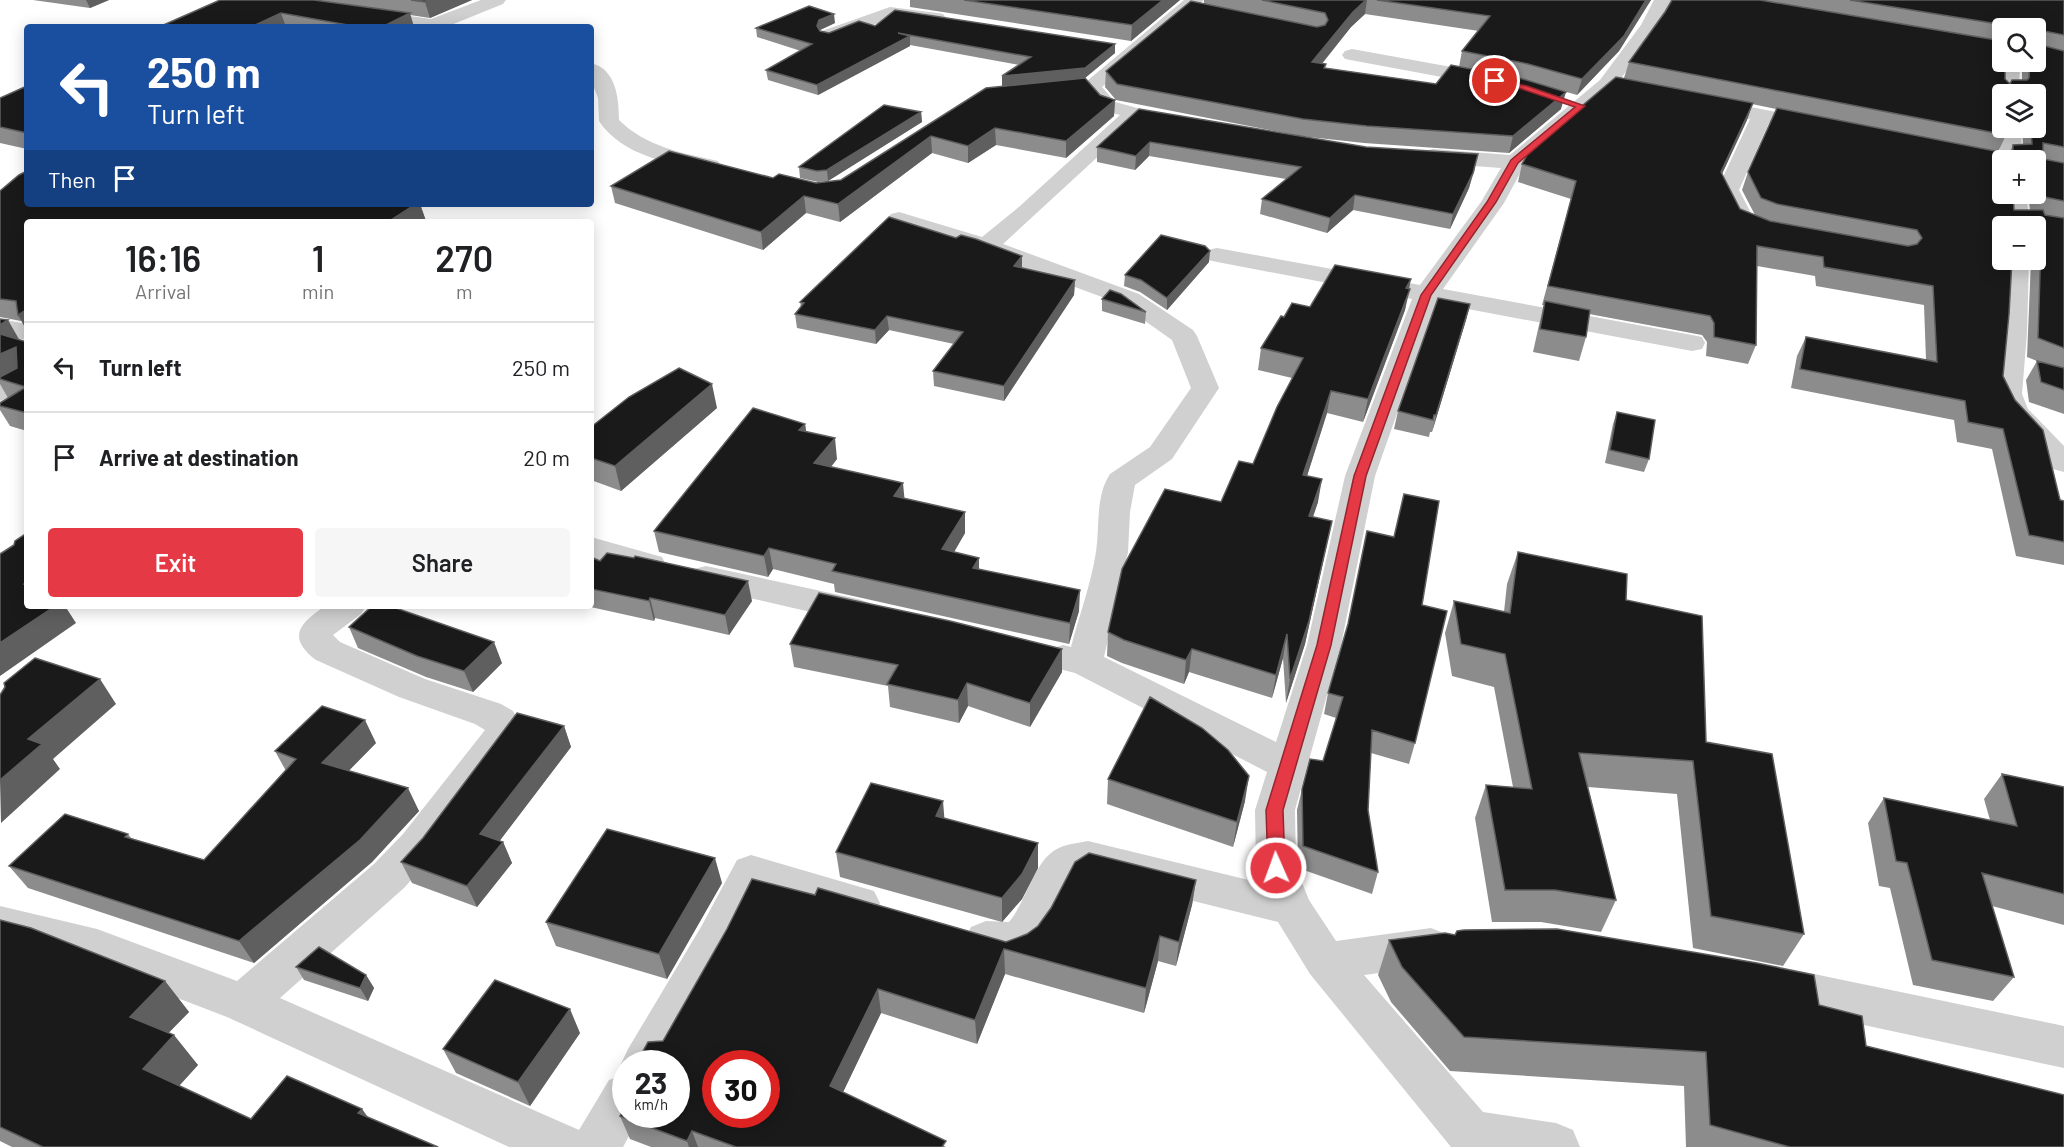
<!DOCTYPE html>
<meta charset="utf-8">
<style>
:root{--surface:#fff;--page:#f6f6f6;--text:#202124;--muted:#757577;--line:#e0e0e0;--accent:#e63946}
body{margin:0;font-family:Barlow,sans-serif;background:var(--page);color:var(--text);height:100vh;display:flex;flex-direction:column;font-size:22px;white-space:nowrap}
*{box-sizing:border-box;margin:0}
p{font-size:20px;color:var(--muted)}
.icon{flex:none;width:33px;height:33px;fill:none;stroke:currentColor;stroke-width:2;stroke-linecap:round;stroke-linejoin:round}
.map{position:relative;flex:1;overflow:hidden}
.details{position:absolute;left:24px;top:219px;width:570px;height:390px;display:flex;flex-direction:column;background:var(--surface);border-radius:6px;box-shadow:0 3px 15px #0003}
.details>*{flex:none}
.hud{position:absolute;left:24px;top:24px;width:570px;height:183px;border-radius:6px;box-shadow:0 3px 15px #0003;background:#1a4fa0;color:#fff;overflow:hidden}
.fabs{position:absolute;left:1992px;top:18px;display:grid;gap:12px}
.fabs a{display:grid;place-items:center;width:54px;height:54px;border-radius:6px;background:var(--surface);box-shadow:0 3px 15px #0003;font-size:30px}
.speed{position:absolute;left:612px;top:1050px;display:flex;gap:12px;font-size:30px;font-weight:700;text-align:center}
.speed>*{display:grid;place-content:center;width:78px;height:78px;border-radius:50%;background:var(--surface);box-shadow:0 3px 15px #0003;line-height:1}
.speed small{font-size:15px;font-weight:400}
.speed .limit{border:9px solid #d22;background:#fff;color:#111}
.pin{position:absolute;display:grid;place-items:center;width:51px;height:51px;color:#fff;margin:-26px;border:3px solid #fff;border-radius:50%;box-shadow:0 2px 6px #0007}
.me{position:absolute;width:66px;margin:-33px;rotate:358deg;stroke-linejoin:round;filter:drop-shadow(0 0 4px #0008)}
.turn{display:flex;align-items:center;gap:21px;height:126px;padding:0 24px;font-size:27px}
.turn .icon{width:78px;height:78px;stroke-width:2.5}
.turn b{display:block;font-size:42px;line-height:51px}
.then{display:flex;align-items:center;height:57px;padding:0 24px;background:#0003;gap:12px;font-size:22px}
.eta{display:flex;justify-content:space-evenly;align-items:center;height:102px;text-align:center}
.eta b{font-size:36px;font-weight:600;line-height:42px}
.primary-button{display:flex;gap:12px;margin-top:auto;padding:12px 24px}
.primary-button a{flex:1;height:69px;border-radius:6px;background:var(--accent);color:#fff;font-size:24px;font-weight:600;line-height:69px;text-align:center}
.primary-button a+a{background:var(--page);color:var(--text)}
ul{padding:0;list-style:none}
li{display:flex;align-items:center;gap:18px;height:90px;padding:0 24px;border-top:2px solid var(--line)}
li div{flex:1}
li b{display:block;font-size:22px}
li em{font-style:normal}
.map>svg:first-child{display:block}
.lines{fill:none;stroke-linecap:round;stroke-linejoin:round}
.minor{fill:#d0d0d0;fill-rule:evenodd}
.wall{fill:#8c8c8c;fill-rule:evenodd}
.shaded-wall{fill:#5f5f5f}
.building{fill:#1a1a1a;stroke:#5f5f5f;stroke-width:1.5;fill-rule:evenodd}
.route{fill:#e63946;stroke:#96252e;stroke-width:1.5}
</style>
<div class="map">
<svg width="2064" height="1147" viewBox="0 0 2064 1147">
<rect width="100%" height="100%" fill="#fff"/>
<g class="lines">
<path class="minor" d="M481,0h25l-3,4 -52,21 1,2h-43l-41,-7 -6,-1 -3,-4 3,-4 6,-1 63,9z
M1184,0h20l-102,87 13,15 26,7 3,4 -3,4 -138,127 136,50 54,36 4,6 22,52 -47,71 -37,26 -5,27 -2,40 -24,105 172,85 31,-97 38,-169 67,-177 -195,-37 -9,-2 -3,-5 3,-5 9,-2 203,37 61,-83 20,-34 -68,-5 -8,-2 -3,-5 3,-5 8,-2 77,6 90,-75 41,-55 13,-25h18l-13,26 -45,62 -90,78 -20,37 -61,86 249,46 10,2 3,6 -3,6 -10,2 -256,-48 -61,173 -34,169 -46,165 1,58 13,32 27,41 95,-13 15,6 6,13 -6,13 -15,6 -67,9 119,137 73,11 17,7 7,17h-129l-141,-173 -32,-52 -190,-47c-40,7 -19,113 -117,78l-6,-13 6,-13 15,-6 23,1c17,-20 24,-58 46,-72 10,-6 23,-7 33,-9l173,42 -5,-15 -1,-58 12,-38 -192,-99 -24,-6 -6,-9 6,-9 12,-4 8,2c8,-31 20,-63 25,-95 4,-26 -1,-55 14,-78l40,-27 41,-59 -19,-48 -51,-36 -144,-53 -86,-27 -4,-5 4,-5 8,-2 83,25 38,-31 100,-91 -19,-5 -20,-24z
M890,7l47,6 6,1 3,4 -3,4 -6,1 -45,-5 -63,23 -7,-2 -2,-4 2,-4z
M1352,49l138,25 7,2 3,4 -3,4 -7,2 -145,-27 -3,-4 3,-4z
M2002,59v3h18l-1,32h-17v4l-3,-4 1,-32z
M591,63c25,6 28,35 28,57 27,27 64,33 99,41l3,5 -3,5 -8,2c-39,-10 -87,-16 -111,-52l-1,-23 -7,-18z
M1705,98l112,22 7,2 4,4 -4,4 -7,2 -48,-9 -30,67 14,27 8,8 -4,5 -8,2 -14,-6 -18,-36 33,-71 -52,-11 -3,-4 3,-4z
M2002,124v4h19l1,32h-20v4l-2,-4 -1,-32z
M2004,194h22l4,32h-24z
M2005,260h24l-2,73 -5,61 6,15 36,37v26l-11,-3 -48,-51 -11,-24 7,-61z
M0,319l27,5v16l-27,-5z
M27,370v19l-27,12v-19z
M591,537l71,20 4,8 -4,8 -12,3 -59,-17z
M706,566l152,33 12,4 5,8 -5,8 -12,4 -164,-38 -5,-8 5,-8z
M325,606h41l-5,8 -28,21 7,7 85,37 76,25 12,7 11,20 -93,127 -27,30 -124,110 299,132 30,-50 16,-6 -4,-10 7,-15 73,-122 36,-67 14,-5 123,36 6,12 -6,12 -15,6 -98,-29 -30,61 -62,111h-43v50h15l-18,33h-114l-282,-130 -133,-51 -94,-24v-36l97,23 140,52 137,-117 29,-30 82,-104 -10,-6 -76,-27 -83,-37c-30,-23 -16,-37 9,-54z
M1775,966l289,60v42l-289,-62 -16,-6 -6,-14 6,-14z"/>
</g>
<path class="wall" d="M33,0h76l-19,8z
M220,0h252l-42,18 -20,-3 4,12h-255z
M910,0h270l-49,41 -221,-34z
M1204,0h447l-32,51 -42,44 -28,-8 12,22 -52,44 -145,-10 -64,-7 -184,-36 -11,-13 1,-16 98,-67zM1365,14l114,17 -17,20 -3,16 -23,17 -110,-16 -4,-4 29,-37z
M1672,0h392v414l-35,-12 -3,-22 11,-19 -10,-4 4,-97h5v-34h-34l1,150 57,124 4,1v64l-48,-9 -24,-107 -35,-7 -3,-22 -163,-32 6,-32 9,-19 120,23 -2,-55 -108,-19 -1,-10 -58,-10 -1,79 -8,19 -42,-8 1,-14 -5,-7 -113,-21 -3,23 -7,24 -46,-9 6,-27 5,-20h-2l29,-106 -53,-17 4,-18 102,-86 5,-16 36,-50zM2002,28h34v34h-14v18l-12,4 -5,-5 -3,-17zM2002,94h34v34h-14l1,17h-10l-4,9 -11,-2 8,-17zM1752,104l24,5 -28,63 -6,18 13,25 -15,-6 -18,-35 25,-54zM2002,160h34v34h-8l2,16h-16z
M835,23l-15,7v1l9,2 46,-7 240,18v9l-30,25 -83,8v-10l17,-11 -109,-20v1l-92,49 -50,-15 -2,-10 35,-19 -44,-14 -1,-9z
M27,86v63l-27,-6v-45z
M986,88l114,7 15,5 -1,16 -48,42 -70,-13 -28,18 -36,-10 -92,69 -34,-9 -43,37 -148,-47 -4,-17 162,-8 43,5 25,-3z
M1139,109l336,60 -6,19 -19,41 -97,-19 -26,23 -67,-19 2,-15 24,-20 -137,-23 -14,14 -38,-8v-15z
M921,112l1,10 -94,59 -10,1 -18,-4 -1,-11z
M0,191l27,13h393l6,17 -399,1 -6,99 -21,-4z
M1209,262l-42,48 -27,-18 -16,-6 1,-11z
M1022,268l53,12 -1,15 -70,106 -70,-15 -1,-15 21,-27 -65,-14 -13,14 -79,-16 -2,-14 6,-7 -1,-5z
M1410,289l-5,21 -42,112 -36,-9 -20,63 11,26 -5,15 14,27 -22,100 -19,59 -3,-45 -11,40 -83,-26 -5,12 -62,-21 -15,-7 1,-24 113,-130 32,-38 39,-86 -34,-8 3,-22 23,-31 26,-10z
M1102,299l44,13 -1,12 -43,-13z
M1470,304l-4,16 -34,112h-2l-1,5 -35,-8 4,-18z
M0,319l19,21 8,2v89l-17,-5 -10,-16v-7l8,-5 -8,-14z
M717,408l-96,83 -30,-11v-53z
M1617,412l32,47 -5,13 -39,-9 8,-39z
M805,424l1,7 31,28 -6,8 73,31 61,35 -11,19 25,6v11l100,42 -10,33 -234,-52 -1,-8 -61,-15 -5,8 -109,-25 -5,-21z
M1518,552l108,48 80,142 98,192 -21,32 -90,-18 -16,-154 -89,-7 28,113 -15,32 -60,-10h-49l-17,-104 11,-33 27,2 -19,-100 -42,-11 -7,-43 9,-32 50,11 3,-28z
M591,557l9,4 152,40 -23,34 -74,-17 -1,3 -68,-15h5z
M1422,605l-7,138 -6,21 -38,-11 -3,57 10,62 -6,22 -74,-26 -1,-58 5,-21 21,-28 13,-43 -12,-4 4,-21z
M349,627l153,36 -29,29 -47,-15 -68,-29z
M790,644l272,5v23l-32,55 -62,-21 -9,17 -69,-16 -2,-21 -94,-19z
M564,726l7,21 -72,94 4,1 9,21 -35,44 -65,-24 -11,-21z
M376,743l-28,28 71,40 -47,51 -118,101 -226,-75 -19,-22 119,-32 3,4 73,22 82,-89 -11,-20z
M2002,774l62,13v138l-72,-19 22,71 -21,24 -80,-16 -23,-97 -11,-2 -11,-63 16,-25 106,22 -6,-21z
M1108,779l137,22 -12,46 -126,-43z
M945,818l93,50 -16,31 -20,23 -162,-45 -4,-25z
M1196,880l-4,25 -16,61 -18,-5 -14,52 -139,-39 -28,70 -96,-31 -38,79 103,55h-295l-21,-8 -10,-23 43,-75 343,-99z
M722,883l-55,96 -111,-33 -10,-24z
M0,920l165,61 24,31 -21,21 30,32 -19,21 72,33 111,-10 6,8 70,30h-426l-12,-6z
M1455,935l364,70 47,41 198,101h-378l-2,-61 -234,-15 -59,-69 -13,-27 11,-35z
M296,967l70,8 8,13 -6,13 -64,-21z
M580,1033l-50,73 -74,-33 -13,-24z
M626,1080v21l-6,-13z"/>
<path class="shaded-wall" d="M86,0h23l-19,8z
M430,0h42l-42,18 -5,-16z
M1163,0h17l-49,41 1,-16z
M1366,0h1l-2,14 -14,13 -41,51 2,-16 41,-50z
M1646,0h5l-32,51 -42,44 5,-16z
M281,13l5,14h-35z
M410,13l4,14h-32z
M834,14l1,9 -15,7 -3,-4 2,-6z
M910,36v10l-92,49 -1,-10z
M1115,44v9l-30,25 -83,8v-10z
M1566,92l-5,17 -52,44 4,-17z
M1115,100l-1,16 -48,42v-17z
M1753,103l-6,17 -32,69 6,-17z
M921,112l1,10 -94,59 -1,-11z
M995,128l1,17 -28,18v-17z
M931,136l1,17 -92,69 -2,-18z
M1150,142l-1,14 -14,14 1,-14z
M1478,154l-9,34 -19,41 3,-15z
M1355,195l-2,15 -26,23 3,-15z
M804,196l2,17 -43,37 -2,-18z
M416,204h4l6,17 -1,1h-37z
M1210,251l-1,11 -42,48v-12z
M1022,256v14l-8,-4z
M1411,279l-6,31 -42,112 5,-23 38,-111z
M1075,280l-1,15 -70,106v-15z
M1470,304l-4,16 -34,112 4,-17z
M27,309v22l-9,-16z
M887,316l2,14 -13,14 -1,-14z
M8,320l12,21 -20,7v-23z
M16,347l11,20 -27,13v-26z
M712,384l5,24 -96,83 -6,-25z
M1331,391l-4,22 -27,85 3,-23z
M805,424l3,21 -9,-15z
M835,438l2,21 -20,25 -3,-21z
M1322,479l-4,23 -13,37 4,-23z
M903,483l2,21 -11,-8z
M965,512v21l-22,38 -1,-22z
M1332,521l-27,123 -19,59 4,-24z
M769,548l4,21 -5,8 -4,-21z
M979,558v21l-6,-11z
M748,581l4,20 -23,34 -4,-20z
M1080,590l-1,21 -10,33 1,-21z
M650,598l5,20 -1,3 -5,-20z
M55,606h10l11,17 -76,53v-33z
M1287,634l-4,24 -11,40 4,-23z
M494,642l8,21 -29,29 -9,-21z
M1062,649v23l-32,55v-24z
M1192,649l-3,23 -5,12 2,-24z
M100,679l16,25 -63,55 7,10 -59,54 -1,-43 28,-41z
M967,683l1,23 -9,17 -1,-23z
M365,720l11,23 -42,43 -12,-23z
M564,726l7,21 -82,108 -9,-21z
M1249,776l-4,25 -12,46 4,-25z
M408,788l11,23 -47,51 -118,101 -15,-22z
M943,801l2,25 -9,-10z
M503,842l9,21 -35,44 -10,-21z
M1038,843v25l-16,31 -20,23v-24z
M715,858l7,25 -55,96 -8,-25z
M1196,880l-4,25 -16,61 3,-24z
M1160,936l-2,25 -14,52 2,-25z
M1004,949l1,25 -28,70 -2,-24z
M366,975l8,13 -6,13 -8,-13z
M165,981l24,31 -34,35 -25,-30z
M878,989l3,24 -46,96 -5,-23z
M570,1009l10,24 -50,73 -12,-24z
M174,1035l24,30 -30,33 -25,-29z
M362,1109l19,29 -23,-25z
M692,1131l6,16h-9l-2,-6z"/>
<path class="building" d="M220,0h94l96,13 -28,14h-23l-78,-14 -30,14h-92z
M411,0h19l-5,2z
M964,0h199l-31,25z
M1262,0h104l-13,12 -41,50 14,2 -2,4 112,16 15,-19 72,14 43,13 -53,44 -146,-10 -64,-7 -186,-35 -11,-13 85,-70 126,26 8,-2 3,-5 -3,-7z
M1377,0h269l-22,36 -42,43 -54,-15 -66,-13 28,-35z
M1672,0h88l242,41v21h3v17l5,5 2,-4h15l2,-2 1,-16h6v-34h-26v-2l-160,-26h214v35l-20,-4 -3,2v12l23,6v96l-21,-4v16l21,4v38l-24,-5 -3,-21h-1v-15h-34v34h11l1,16h29l2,5 19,3v130l-26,-10 3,-96 -2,-2h-3v-14h-34v34h10l-3,54 -6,62 12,24 28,30 17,70 4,1v41l-35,-7 -26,-106 -35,-7 -3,-21 -165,-32 6,-32 131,25 -4,-76 -109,-19 -1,-10 -66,-11 -1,99 -42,-8v-14l-4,-7 -162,-30 28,-105 -54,-17 8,-14 86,-73 137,26 -32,69 19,37 30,12 138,25 9,-2 5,-6 -5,-8 -140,-26 -16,-6 -13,-26 29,-64 233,46 3,-2v-7l19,-1 -1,-16h5v-34h-34v34h4v7l-377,-73 36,-50z
M809,6l25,8 -15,6 -2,6 3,5 9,2 30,-12 16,5 20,-16 220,34 -30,24 -83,8 29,-19 -133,-24 12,3 -93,49 -51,-15 46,-26 -56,-16z
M1085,78l15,17 15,5 -49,41 -71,-13 -27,18 -37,-10 -93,68 -34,-8 -43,36 -150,-46 58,-35 104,27 6,-4 37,9 25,-3 145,-92z
M27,86v47l-27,-6v-29z
M884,105l37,7 -94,58 -10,1 -18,-4z
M1139,109l227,38 112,7 -5,19 -20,41 -98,-19 -25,23 -68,-19 39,-32 -151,-25 -14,14 -39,-9z
M27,171v33h389l-28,18h-361v87l-9,6 -2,-14 -16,-2v-108l19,-16z
M889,217l67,21 5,-3 15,4 46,17 -8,10 61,14 -71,106 -71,-15 30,-39 -76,-16 -12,14 -80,-16 9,-11 -4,-1z
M1161,235l44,11 5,5 -43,47 -26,-18 -16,-5z
M1335,265l76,14 -5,9 4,1 -42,110 -37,-8 -28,84 19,4 -13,37 23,5 -23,100 -19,58 -3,-45 -11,41 -84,-26 -6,11 -62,-20 -16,-8 14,-63 43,-80 56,13 18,-41 14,3 24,-57 26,-49 -42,-10 20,-32 3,1 8,-14 18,4z
M1110,290l11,4 25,18 -44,-13z
M1438,298l32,6 -34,111h-2l-1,5 -35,-9z
M1545,301l45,9 -4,27 -46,-8z
M0,319l8,1 -8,5z
M0,334l27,8v71l-27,-7v-3l26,-16 -26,-8v-2l17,-9 -1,-21 -16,7z
M2037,361l27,7v22l-23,-8z
M679,368l33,16 -97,82 -24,-8v-31l38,-30z
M753,408l52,16 -6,6 36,8 -21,25 89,20 -9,13 71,16 -23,37 37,9 -6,10 107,22 -10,33 -238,-52 4,-7 -67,-16 -5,8 -110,-25z
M1617,412l38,8 -6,39 -39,-9z
M1404,494l35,7 -17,104 25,6 -32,132 -43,-13 -4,80 10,62 -75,-26 -1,-57 8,-30 13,2 20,-64 -15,-4 20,-69 19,-93 27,6z
M27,533v49l-3,2 3,1v21h28l-55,37v-89l14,-9 1,-4z
M1518,552l109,22 -1,26 76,16 4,126 66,12 32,180 -93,-18 -18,-155 -114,-8 37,147 -61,-10h-50l-19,-105 46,4 -27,-135 -44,-10 -7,-43 56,12z
M607,553l27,5 1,-2 113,25 -23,34 -75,-17 -1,3 -58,-12v-32l9,4z
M819,593l131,28 112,28 -32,54 -63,-20 -9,17 -71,-16 11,-19 -108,-21z
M372,606h18l104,36 -30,29 -47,-15 -68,-29z
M35,658l65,21 -72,60 14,5 -42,36v-85l5,-8 -1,-4z
M1150,697l52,31 26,22 21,26 -12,46 -129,-43z
M322,706l43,14 -43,43 86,25 -48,52 -121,101 -230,-75 56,-52 63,20 -3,3 79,23 92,-101 -21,-8z
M517,713l47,13 -84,108 23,8 -36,44 -66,-24 22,-24z
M2002,774l62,13v107l-82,-21 32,104 -82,-17 -25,-97 -11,-2 -12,-63 133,28z
M871,783l72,18 -7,15 102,27 -16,31 -20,24 -166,-46z
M607,829l108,29 -56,96 -113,-32z
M1089,853l107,27 -17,62 -19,-6 -14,52 -142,-39 -29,71 -97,-31 -48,97 116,55 -4,6h-206l-44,-16 -5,10 -67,-25 6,-10v8h50v-50h-40l12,-22 15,-1 64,-112 25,-50 63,16 3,-7 188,54 21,-8 11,-8 13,-18 24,-46zM716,1064h50v50h-50z
M0,920l31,8 134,53 -35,36 44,18 -31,34 108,50 36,-43 75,33 -4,4 80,34h-395l-43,-20z
M1557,929l200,34 57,12 5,30 43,11 4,30 198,49v52h-274l-80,-22 -4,-73 -242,-15 -62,-70 -13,-27 56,-7 10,2 2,-4 7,-1z
M319,947l47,28 -6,13 -64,-21z
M495,980l75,29 -52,73 -75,-33z
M626,1080v9l-6,-1z"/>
<path class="route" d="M1495,79l32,7 58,20 -67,57 -22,39 -65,93 -65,181 -35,169 -48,165 2,58 -3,5 -6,2 -6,-2 -2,-5 -2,-58 51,-165 37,-169 67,-181 66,-93 24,-42 64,-53 -53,-18 -30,-6 -1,-2z"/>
</svg>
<div class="fabs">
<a><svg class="icon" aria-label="search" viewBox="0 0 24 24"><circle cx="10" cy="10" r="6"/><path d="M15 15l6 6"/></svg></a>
<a><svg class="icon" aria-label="layers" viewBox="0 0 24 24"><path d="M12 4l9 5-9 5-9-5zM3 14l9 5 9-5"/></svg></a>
<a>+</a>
<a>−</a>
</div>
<div class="speed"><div>23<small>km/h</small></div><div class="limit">30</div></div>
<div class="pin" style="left:1495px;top:81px;background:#d93025"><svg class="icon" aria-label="arrive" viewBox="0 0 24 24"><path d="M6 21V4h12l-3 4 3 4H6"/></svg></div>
<svg class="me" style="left:1276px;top:868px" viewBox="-20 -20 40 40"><circle r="17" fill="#e63946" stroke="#fff" stroke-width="3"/><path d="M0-11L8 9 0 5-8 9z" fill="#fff"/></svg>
<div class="hud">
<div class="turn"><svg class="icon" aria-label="left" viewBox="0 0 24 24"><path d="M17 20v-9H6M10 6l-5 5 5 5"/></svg><div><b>250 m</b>Turn left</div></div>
<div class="then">Then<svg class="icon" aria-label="arrive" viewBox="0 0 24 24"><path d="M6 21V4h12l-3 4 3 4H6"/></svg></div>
</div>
<section class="details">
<div class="eta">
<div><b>16:16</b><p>Arrival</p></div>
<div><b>1</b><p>min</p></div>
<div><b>270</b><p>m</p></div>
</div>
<ul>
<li><svg class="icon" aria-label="left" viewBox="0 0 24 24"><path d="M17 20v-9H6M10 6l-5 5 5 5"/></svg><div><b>Turn left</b></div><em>250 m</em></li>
<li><svg class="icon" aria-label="arrive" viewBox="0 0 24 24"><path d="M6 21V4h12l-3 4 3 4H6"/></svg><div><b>Arrive at destination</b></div><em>20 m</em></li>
</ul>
<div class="primary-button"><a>Exit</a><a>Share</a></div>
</section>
</div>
